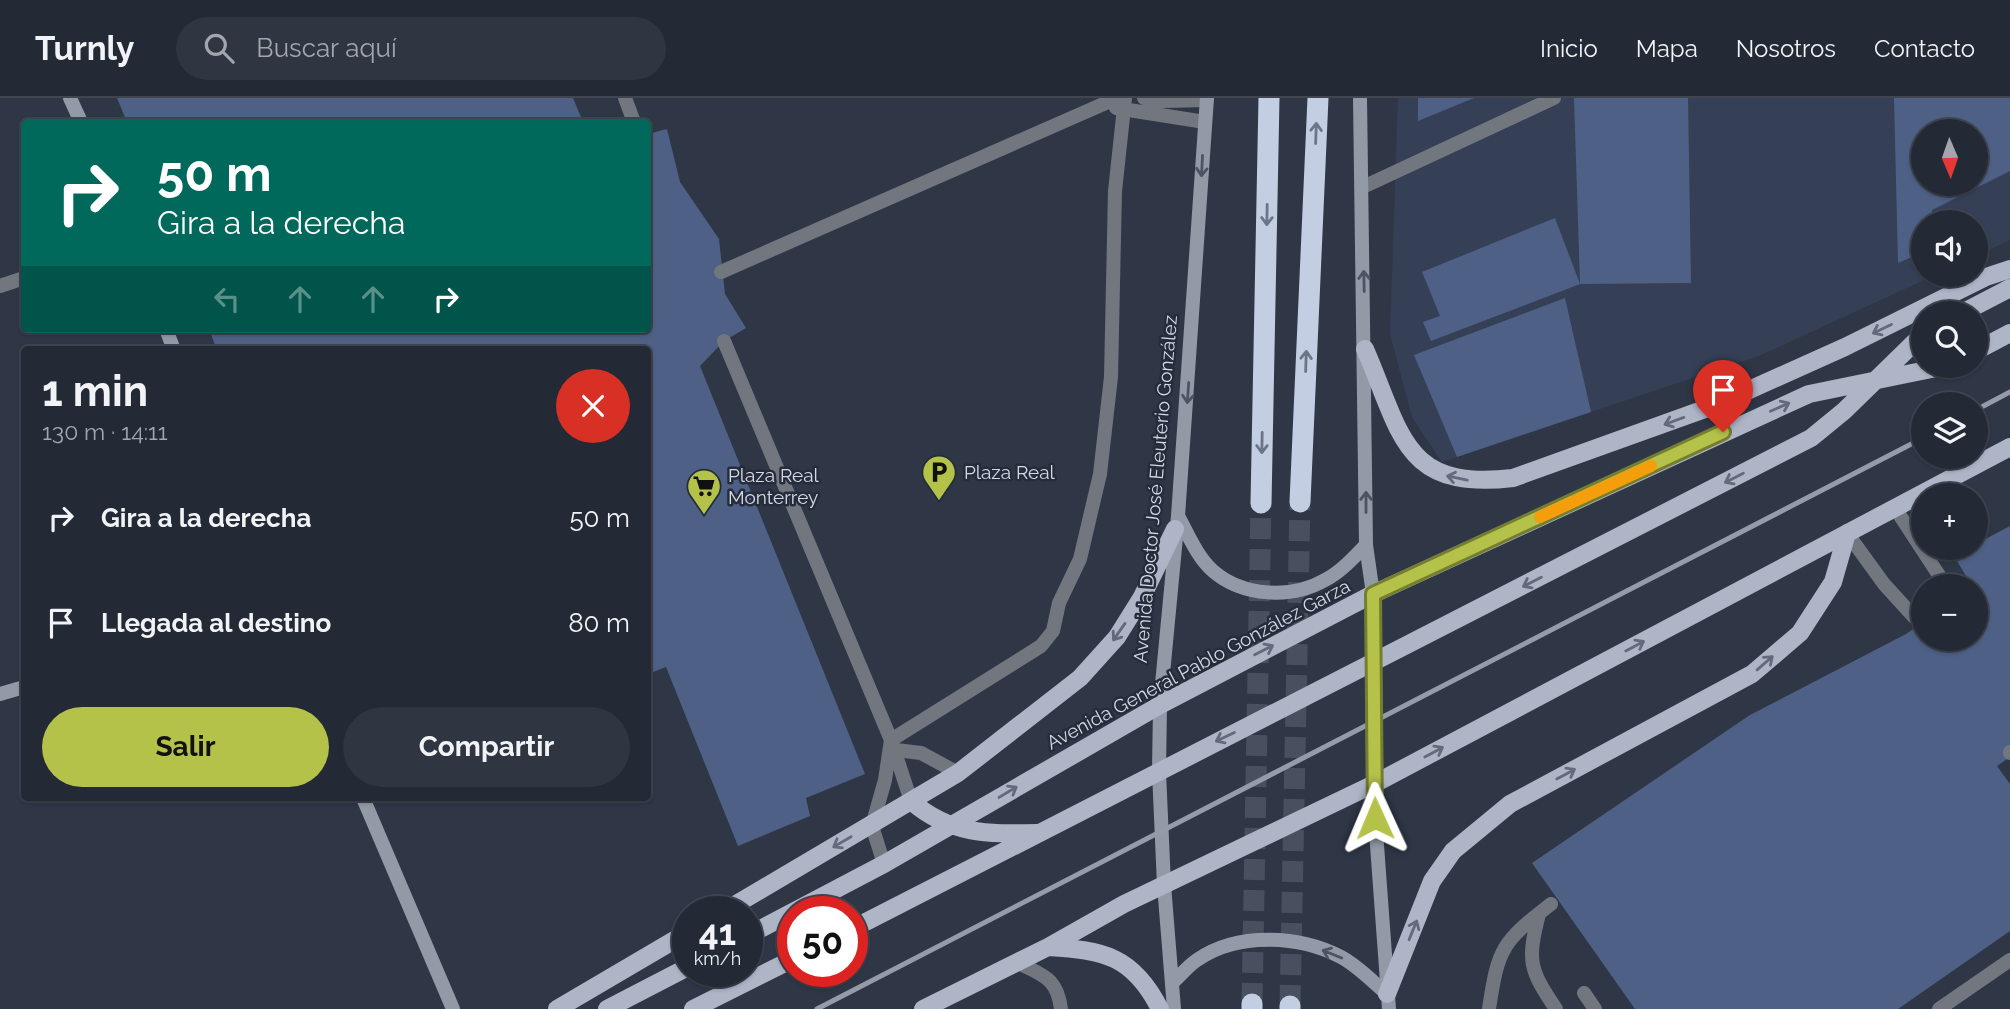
<!DOCTYPE html>
<html lang="es">
<meta charset="utf-8">
<style>
:root{--surface:#232935;--page:#2f3541;--text:#f1f3f6;--muted:#a3a6ad;--line:#404550;--accent:#b4c24a}
body{margin:0;font-family:Raleway,sans-serif;background:var(--page);color:var(--text);height:100vh;display:flex;flex-direction:column;font-size:26px;white-space:nowrap}
*{box-sizing:border-box;margin:0}
p{font-size:23px;color:var(--muted)}
.icon{flex:none;width:38px;height:38px;fill:none;stroke:currentColor;stroke-width:2;stroke-linecap:round;stroke-linejoin:round}
.map{position:relative;flex:1;overflow:hidden}
.details{position:absolute;left:21px;top:248px;width:630px;height:455px;display:flex;flex-direction:column;background:var(--surface);border-radius:7px;box-shadow:0 2px 5px #0004,0 0 0 2px var(--line)}
.details>*{flex:none}
.hud{position:absolute;left:21px;top:21px;width:630px;height:214px;border-radius:7px;box-shadow:0 2px 5px #0004,0 0 0 2px var(--line);background:#00695c;color:#fff;overflow:hidden}
.needle{width:46px;rotate:178deg}
.tools{position:absolute;left:1911px;top:21px;display:grid;gap:14px}
.tools a{display:grid;place-items:center;width:77px;height:77px;border-radius:50%;background:var(--surface);box-shadow:0 2px 5px #0004,0 0 0 2px var(--line);font-size:35px}
.speed{position:absolute;left:672px;top:798px;display:flex;gap:14px;font-size:35px;font-weight:700;text-align:center}
.speed>*{display:grid;place-content:center;width:91px;height:91px;border-radius:50%;background:var(--surface);box-shadow:0 2px 5px #0004,0 0 0 2px var(--line);line-height:1}
.speed small{font-size:18px;font-weight:400}
.speed .limit{border:10px solid #d22;background:#fff;color:#111}
.pin{position:absolute;display:grid;place-items:center;width:60px;height:60px;color:#fff;margin:-72px -30px;border-radius:50% 50% 50% 0;rotate:-45deg;box-shadow:0 0 7px #0007}
.pin .icon{rotate:45deg}
.me{position:absolute;width:77px;margin:-38px;rotate:359deg;stroke-linejoin:round;filter:drop-shadow(0 0 5px #0008)}
.turn{display:flex;align-items:center;gap:24px;height:147px;padding:0 21px;font-size:32px}
.turn .icon{width:91px;height:91px;stroke-width:2.5}
.turn b{display:block;font-size:49px;line-height:60px}
.lanes{display:flex;align-items:center;height:66px;padding:0 21px;background:#0003;justify-content:center;gap:35px;direction:ltr}
.lanes .off{opacity:.35}
.round{display:grid;place-items:center;flex:none;width:74px;height:74px;border-radius:37px;background:var(--page)}
.summary{display:flex;align-items:center;justify-content:space-between;height:119px;padding:0 21px}
h1{font-size:42px;font-weight:700;line-height:52px}
.primary-button{display:flex;gap:14px;margin-top:auto;padding:14px 21px}
.primary-button a{flex:1;height:80px;border-radius:42px;background:var(--accent);color:#111;font-size:28px;font-weight:700;line-height:80px;text-align:center}
.primary-button a+a{background:var(--page);color:var(--text)}
ul{padding:0;list-style:none}
li{display:flex;align-items:center;gap:21px;height:105px;padding:0 21px}
li div{flex:1}
li b{display:block;font-size:26px}
li em{font-style:normal}
header{display:flex;align-items:center;gap:42px;box-sizing:border-box;height:98px;padding:0 35px;background:var(--surface);border-bottom:2px solid var(--line)}
header strong{font-size:33px}
nav{display:flex;gap:38px;margin-inline-start:auto;font-size:24px}
.search{width:490px;height:63px;background:var(--page);display:flex;align-items:center;gap:18px;box-sizing:border-box;padding:0 24px;border-radius:38px;color:var(--muted);font-size:26px}
.map>svg:first-child{display:block}
.built{fill:#354056;fill-rule:evenodd}
.building{fill:#4e6085;fill-rule:evenodd}
.lines{fill:none;stroke-linecap:round;stroke-linejoin:round}
.highway-tunnel{stroke:#484f5e;stroke-width:21;stroke-dasharray:21 10;stroke-linecap:butt}
.lane{stroke:#72777f;stroke-width:14}
.street{stroke:#72777f;stroke-width:14}
.secondary{stroke:#939aa7;stroke-width:14}
.primary{stroke:#adb5c7;stroke-width:18}
.highway{stroke:#c3cee3;stroke-width:21}
.rail{stroke:#959ba8;stroke-width:5}
.oneway{stroke:#6c7588}
.oneway2{stroke:#4c5362}
.oneway3{stroke:#626a7b}
.route-casing{stroke:#757e30;stroke-width:18}
.route{stroke:#b4c24a;stroke-width:12}
.slow{stroke:#f59e0b;stroke-width:12}
.labels{text-anchor:middle;stroke-width:5;stroke-linejoin:round;paint-order:stroke}
.poi-label{font-size:19px;fill:#d4d9e3;stroke:#252d3d;text-anchor:start}
.street-label{font-size:19px;fill:#d4d9e3;stroke:#252d3d}
</style>
<header>
<strong>Turnly</strong>
<div class="search"><svg class="icon" aria-label="search" viewBox="0 0 24 24"><circle cx="10" cy="10" r="6"/><path d="M15 15l6 6"/></svg>Buscar aquí</div>
<nav><a>Inicio</a><a>Mapa</a><a>Nosotros</a><a>Contacto</a></nav>
</header>
<div class="map">
<svg width="2010" height="911" viewBox="0 0 2010 911">
<rect width="100%" height="100%" fill="#2f3747"/>
<path class="built" d="M1398,0h612v142l-34,16v-34h-53v53h12l-174,80 -319,107 -30,-45 -22,-83zM1923,33h53v53h-53z"/>
<path class="building" d="M117,0h456l10,24h-456z
M1418,0h56l-56,23z
M1574,0h114l3,185 -111,1z
M1894,0h116v73l-78,39v12h-9v30l-25,11zM1923,33h53v53h-53z
M667,31l13,53 39,57 6,55 21,34 -22,13 -24,25 165,408 -59,24 4,18 -72,30 -72,-179 -18,7v-324h-431l-8,-21h439v-195z
M1555,120l25,66 -149,57 -8,-19 17,-6 -18,-44z
M1565,200l26,114 -134,45 -43,-102z
M2010,428v231l-13,9 13,18v147l-112,78h-263l-103,-146 218,-148 156,-81 17,-12v17h53v-53h-4l-18,-30 22,-8v-4z"/>
<g class="lines">
<path class="highway-tunnel" d="M1252,906l9,-501
M1290,908l10,-504"/>
<path class="lane" d="M625,0l9,24
M1144,0l18,3 45,-1
M1116,10l89,14
M1363,89l191,-89
M721,174l396,-174
M724,243l167,399 20,61
M1895,410l51,78
M1847,435l37,51 30,33 9,-7
M896,652l25,3 37,20
M2010,654v1
M884,766l-12,-38 13,-46 6,-40 150,-94 12,-15 6,-28 21,-44 20,-85 11,-97 4,-186 10,-93
M1539,816c-12,47 -10,55 17,95
M1017,864c26,14 40,15 44,47
M1584,895l11,16
M1489,911c9,-61 13,-67 62,-105
M1939,911l71,-49"/>
<path class="street" d="M0,188l24,-8"/>
<path class="secondary" d="M70,0l11,24
M1360,0l6,447 7,49 2,224 14,191
M166,231l8,21
M1178,418c10,18 19,41 35,55 30,26 79,28 112,9 16,-8 29,-23 41,-35
M0,596l24,-7
M363,700l90,211
M1173,884c8,-7 15,-16 24,-22 40,-28 102,-25 144,-3 17,9 32,25 46,37
M1174,911l-10,-124 -5,-113 1,-67 18,-189 29,-418"/>
<path class="primary" d="M1962,215l48,-25
M1365,251c37,85 38,142 148,129l203,-73 129,-58 141,-70 24,-8
M1976,253l34,-18
M911,703c39,34 77,33 126,32
M723,814l235,-139 122,-95 37,-41 25,-40 33,-68
M852,831l959,-491 33,-27 79,-77
M747,838l137,-72 276,-159 213,-111 436,-200 137,-28
M1048,849c56,3 85,9 112,62
M1387,896l45,-113 21,-30 57,-47 242,-130 48,-41 33,-51 14,-49
M557,911l131,-77
M607,911l81,-42
M693,911l100,-50
M923,911l125,-62 76,-43 250,-120 636,-337"/>
<path class="highway" d="M1300,404l18,-404
M1261,405l8,-405
M1252,911v-5
M1290,911v-3"/>
<path class="rail" d="M1976,312l34,-18
M817,911l1106,-571"/>
</g>
<defs><path id="oneway-shaft" d="M-6 0H5M1.5-3L5.5 0L1.5 3" fill="none" stroke-width="1.6" stroke-linecap="round" stroke-linejoin="round" transform="scale(1.75)"/></defs>
<g class="oneway">
<use href="#oneway-shaft" transform="translate(1316 35) rotate(-88)"/>
<use href="#oneway-shaft" transform="translate(1267 117) rotate(91)"/>
<use href="#oneway-shaft" transform="translate(1306 263) rotate(-88)"/>
<use href="#oneway-shaft" transform="translate(1262 345) rotate(91)"/>
</g>
<g class="oneway2">
<use href="#oneway-shaft" transform="translate(1202 68) rotate(93)"/>
<use href="#oneway-shaft" transform="translate(1364 183) rotate(-91)"/>
<use href="#oneway-shaft" transform="translate(1188 295) rotate(94)"/>
<use href="#oneway-shaft" transform="translate(1366 404) rotate(-90)"/>
<use href="#oneway-shaft" transform="translate(1332 856) rotate(-158)"/>
</g>
<g class="oneway3">
<use href="#oneway-shaft" transform="translate(1882 231) rotate(154)"/>
<use href="#oneway-shaft" transform="translate(1780 309) rotate(-24)"/>
<use href="#oneway-shaft" transform="translate(1674 323) rotate(160)"/>
<use href="#oneway-shaft" transform="translate(1457 380) rotate(-168)"/>
<use href="#oneway-shaft" transform="translate(1734 380) rotate(153)"/>
<use href="#oneway-shaft" transform="translate(1532 484) rotate(153)"/>
<use href="#oneway-shaft" transform="translate(1119 534) rotate(125)"/>
<use href="#oneway-shaft" transform="translate(1635 548) rotate(-28)"/>
<use href="#oneway-shaft" transform="translate(1264 552) rotate(-27)"/>
<use href="#oneway-shaft" transform="translate(1765 565) rotate(-41)"/>
<use href="#oneway-shaft" transform="translate(1225 639) rotate(154)"/>
<use href="#oneway-shaft" transform="translate(1434 654) rotate(-28)"/>
<use href="#oneway-shaft" transform="translate(1566 676) rotate(-28)"/>
<use href="#oneway-shaft" transform="translate(1008 694) rotate(-31)"/>
<use href="#oneway-shaft" transform="translate(842 744) rotate(150)"/>
<use href="#oneway-shaft" transform="translate(1413 832) rotate(-68)"/>
</g>
<g class="lines">
<g class="route-casing">
<path id="route" d="M1375,720l-2,-224 350,-162"/>
</g>
<use href="#route" class="route"/>
<path class="slow" d="M1540,419l111,-51"/>
</g>
<defs>
<g id="parking-pin" transform="scale(1.75)"><path d="M0 17L-7.5 6A9.5 9.5 0 1 1 7.5 6Z" fill="#b4c24a" stroke="#252d3d"/><path d="M-3.5-5.5H1a3.5 3.5 0 0 1 0 7H-1V5.5H-3.5ZM-1-3.4V-.6H.8a1.4 1.4 0 0 0 0-2.8Z" fill="#111"/></g>
<g id="supermarket-pin" transform="scale(1.75)"><path d="M0 17L-7.5 6A9.5 9.5 0 1 1 7.5 6Z" fill="#b4c24a" stroke="#252d3d"/><path d="M-6-5.5h2.5l.6 2H6L4.5 2H-2.5L-4.4-4H-6ZM-1.5 3.2a1.3 1.3 0 1 0 .1 0ZM3 3.2a1.3 1.3 0 1 0 .1 0Z" fill="#111"/></g>
</defs>
<g fill-rule="evenodd">
<use href="#parking-pin" x="939" y="374"/>
<use href="#supermarket-pin" x="704" y="388"/>
</g>
<g class="labels">
<g class="poi-label">
<text x="964" y="381">Plaza Real</text>
<text x="728" y="384">Plaza Real<tspan x="728" dy="22">Monterrey</tspan></text>
</g>
<g class="street-label">
<text transform="translate(1155 391) rotate(-85)" y="7">Avenida Doctor José Eleuterio González</text>
<text transform="translate(1198 566) rotate(-28)" y="7">Avenida General Pablo González Garza</text>
</g>
</g>
</svg>
<div class="tools">
<a><svg class="needle" viewBox="-14 -14 28 28"><path d="M0-13l5 13h-10z" fill="#e53935"/><path d="M0 13l5-13h-10z" fill="#a3a6ad"/></svg></a>
<a><svg class="icon" aria-label="sound" viewBox="0 0 24 24"><path d="M4 9h4l5-4v14l-5-4H4zM17 9q2 3 0 6"/></svg></a>
<a><svg class="icon" aria-label="search" viewBox="0 0 24 24"><circle cx="10" cy="10" r="6"/><path d="M15 15l6 6"/></svg></a>
<a><svg class="icon" aria-label="layers" viewBox="0 0 24 24"><path d="M12 4l9 5-9 5-9-5zM3 14l9 5 9-5"/></svg></a>
<a>+</a>
<a>−</a>
</div>
<div class="speed"><div>41<small>km/h</small></div><div class="limit">50</div></div>
<div class="pin" style="left:1723px;top:334px;background:#d93025"><svg class="icon" aria-label="arrive" viewBox="0 0 24 24"><path d="M6 21V4h12l-3 4 3 4H6"/></svg></div>
<svg class="me" style="left:1375px;top:720px" viewBox="-20 -20 40 40"><path d="M0-17L14 15 0 8-14 15z" fill="#b4c24a" stroke="#fff" stroke-width="4"/></svg>
<div class="hud">
<div class="turn"><svg class="icon" aria-label="right" viewBox="0 0 24 24"><path d="M7 20v-9h11M14 6l5 5-5 5"/></svg><div><b>50 m</b>Gira a la derecha</div></div>
<div class="lanes"><svg class="icon off" aria-label="left" viewBox="0 0 24 24"><path d="M17 20v-9H6M10 6l-5 5 5 5"/></svg><svg class="icon off" aria-label="ahead" viewBox="0 0 24 24"><path d="M12 20V5M6 11l6-6 6 6"/></svg><svg class="icon off" aria-label="ahead" viewBox="0 0 24 24"><path d="M12 20V5M6 11l6-6 6 6"/></svg><svg class="icon" aria-label="right" viewBox="0 0 24 24"><path d="M7 20v-9h11M14 6l5 5-5 5"/></svg></div>
</div>
<section class="details">
<div class="summary"><div><h1>1 min</h1><p>130 m · 14:11</p></div><a class="round" style="background:#d93025;color:#fff"><svg class="icon" aria-label="close" viewBox="0 0 24 24"><path d="M6 6l12 12M18 6L6 18"/></svg></a></div>
<ul>
<li><svg class="icon" aria-label="right" viewBox="0 0 24 24"><path d="M7 20v-9h11M14 6l5 5-5 5"/></svg><div><b>Gira a la derecha</b></div><em>50 m</em></li>
<li><svg class="icon" aria-label="arrive" viewBox="0 0 24 24"><path d="M6 21V4h12l-3 4 3 4H6"/></svg><div><b>Llegada al destino</b></div><em>80 m</em></li>
</ul>
<div class="primary-button"><a>Salir</a><a>Compartir</a></div>
</section>
</div>
